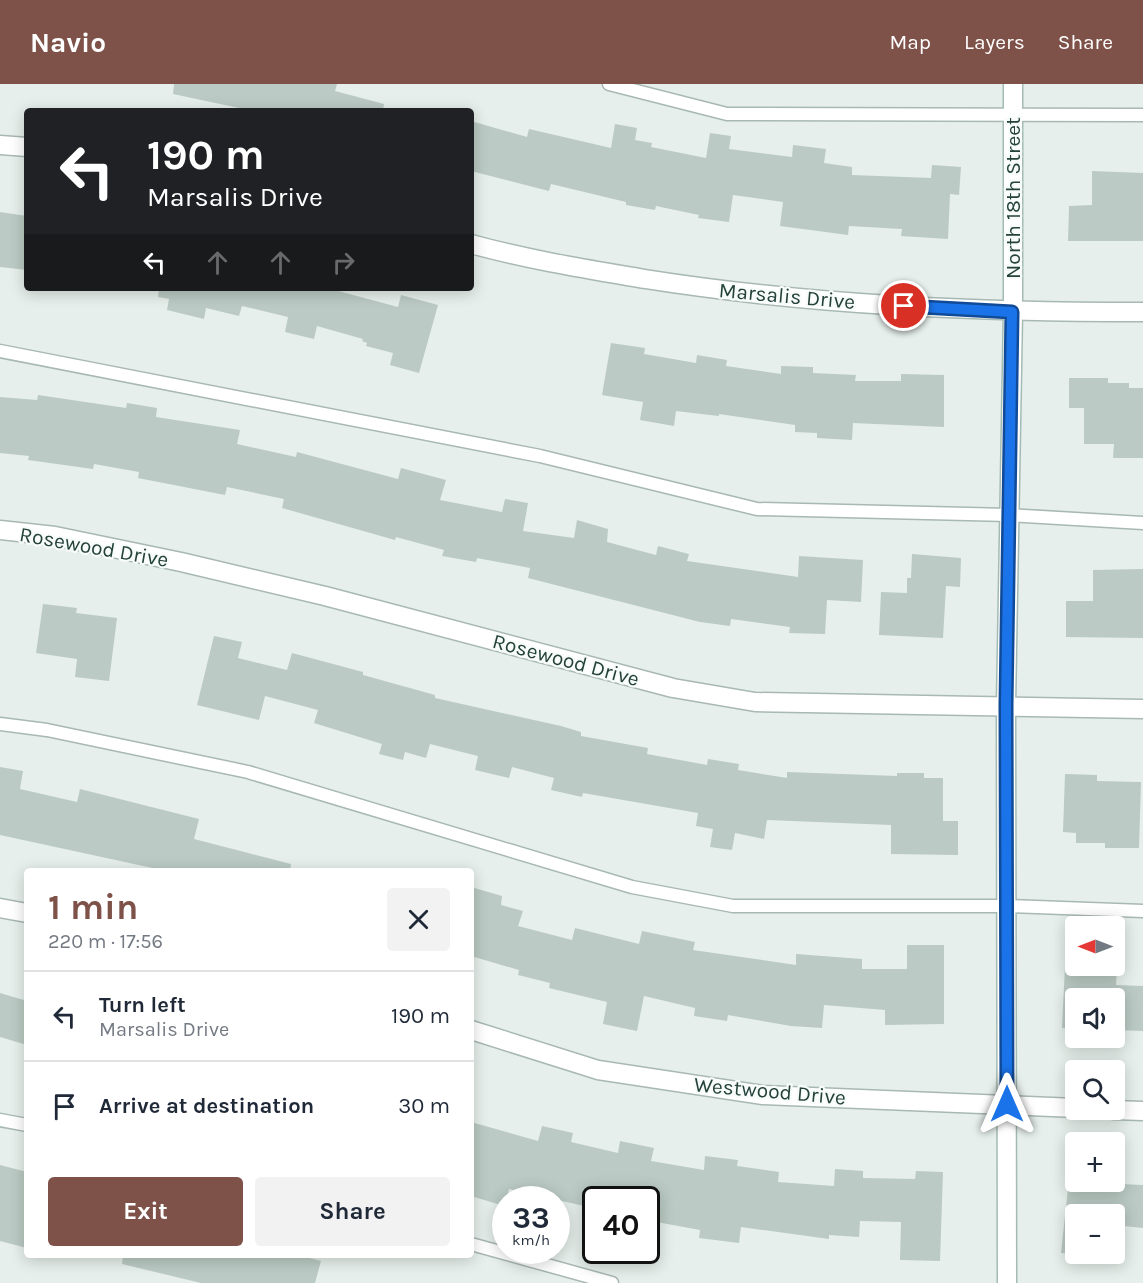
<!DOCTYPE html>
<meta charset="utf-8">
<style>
:root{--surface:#fff;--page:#f2f2f3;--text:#1f2937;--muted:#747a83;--line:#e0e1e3;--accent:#7f5249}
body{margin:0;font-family:Karla,sans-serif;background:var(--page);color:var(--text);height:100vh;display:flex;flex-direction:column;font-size:22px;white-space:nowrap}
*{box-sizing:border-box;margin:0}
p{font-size:20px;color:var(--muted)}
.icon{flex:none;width:33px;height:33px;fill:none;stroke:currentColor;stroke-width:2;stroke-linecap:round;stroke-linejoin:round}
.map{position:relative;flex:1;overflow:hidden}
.drawer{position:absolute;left:24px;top:784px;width:450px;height:390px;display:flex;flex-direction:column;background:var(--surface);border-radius:6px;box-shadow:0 3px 15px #0003}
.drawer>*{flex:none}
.guide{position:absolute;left:24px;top:24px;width:450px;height:183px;border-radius:6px;box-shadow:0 3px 15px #0003;background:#202124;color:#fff;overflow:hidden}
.needle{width:39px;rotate:270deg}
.tools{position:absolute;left:1065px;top:832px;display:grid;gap:12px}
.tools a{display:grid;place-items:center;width:60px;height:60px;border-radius:6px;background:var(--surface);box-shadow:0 3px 15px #0003;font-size:30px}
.speed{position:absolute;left:492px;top:1102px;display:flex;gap:12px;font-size:30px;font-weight:700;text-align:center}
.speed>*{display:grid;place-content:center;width:78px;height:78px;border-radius:50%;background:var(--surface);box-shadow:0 3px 15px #0003;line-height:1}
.speed small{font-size:15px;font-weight:400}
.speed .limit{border:3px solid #111;border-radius:9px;background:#fff;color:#111}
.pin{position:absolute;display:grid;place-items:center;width:51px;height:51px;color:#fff;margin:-26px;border:3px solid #fff;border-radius:50%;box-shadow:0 2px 6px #0007}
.me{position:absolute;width:66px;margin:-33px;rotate:0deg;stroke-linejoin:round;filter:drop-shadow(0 0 4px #0008)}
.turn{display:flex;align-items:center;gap:21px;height:126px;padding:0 24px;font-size:27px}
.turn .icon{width:78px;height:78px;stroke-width:2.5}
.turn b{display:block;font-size:42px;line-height:51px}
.lanes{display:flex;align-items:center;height:57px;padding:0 24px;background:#0003;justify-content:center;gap:30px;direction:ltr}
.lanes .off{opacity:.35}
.round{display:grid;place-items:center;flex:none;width:63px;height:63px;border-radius:6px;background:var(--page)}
.headline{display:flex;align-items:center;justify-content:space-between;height:102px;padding:0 24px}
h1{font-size:36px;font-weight:700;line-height:45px;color:var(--accent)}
.action{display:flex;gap:12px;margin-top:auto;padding:12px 24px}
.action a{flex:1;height:69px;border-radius:6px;background:var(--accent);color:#fff;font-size:24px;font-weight:700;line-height:69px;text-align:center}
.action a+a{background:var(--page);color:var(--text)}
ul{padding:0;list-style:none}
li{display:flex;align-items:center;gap:18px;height:90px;padding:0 24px;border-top:2px solid var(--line)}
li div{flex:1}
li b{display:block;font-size:22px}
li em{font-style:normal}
header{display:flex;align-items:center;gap:36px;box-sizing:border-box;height:84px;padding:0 30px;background:var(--accent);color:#fff}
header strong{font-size:28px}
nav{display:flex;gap:33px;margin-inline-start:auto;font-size:21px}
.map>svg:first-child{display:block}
.building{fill:#bbcac4}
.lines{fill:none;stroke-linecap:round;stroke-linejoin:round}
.lane-casing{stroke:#a8b8b2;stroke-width:15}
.street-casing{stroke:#a8b8b2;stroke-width:21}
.secondary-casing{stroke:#a4bbb3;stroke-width:21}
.lane{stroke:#fff;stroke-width:12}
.street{stroke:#fff;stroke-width:18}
.secondary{stroke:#fff;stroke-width:18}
.route-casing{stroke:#114b97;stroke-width:15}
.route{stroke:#1a73e8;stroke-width:10}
.labels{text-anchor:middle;stroke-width:4.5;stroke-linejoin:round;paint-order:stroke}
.street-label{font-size:21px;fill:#24423a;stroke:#f7fbf9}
</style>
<header>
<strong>Navio</strong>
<nav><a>Map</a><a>Layers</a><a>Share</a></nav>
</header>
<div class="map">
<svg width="1143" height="1199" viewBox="0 0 1143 1199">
<rect width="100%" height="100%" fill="#e6efeb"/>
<path class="building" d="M174,0h163l-2,7 49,13 -1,7h-130l-80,-17z
M471,37l56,16 2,-8 82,19 4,-24 22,4 -2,12 17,3 -1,4 55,11 4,-25 21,3 -2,13 63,8 1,-12 33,4 -2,14 28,4v8l79,3 1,-13 29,2 -2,28 -9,-1 -2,45 -47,-3 1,-7 -53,-3 -1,9 -68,-9 3,-24 -50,-7 -4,27 -31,-4 1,-3 -43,-9 -1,4 -29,-5v-3l-75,-18 -2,7 -78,-20z
M1092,87l51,2v68h-75l1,-35 23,-1z
M0,128l27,4v54l-27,-3z
M159,204h168l71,19 3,-12 37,10 -19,68 -29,-8 3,-12 -27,-7 1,-3 -5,-2 1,-2 -46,-13 -3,13 -29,-7 3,-15 -46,-11 -3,10 -33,-8 -2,11 -37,-9 2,-11 -11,-2z
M611,259l34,5 -1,6 52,9 1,-8 30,5 -1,6 55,8v-8l32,1v6l43,2 -1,6h46v-7l43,1v52l-91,-4 -1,17 -35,-2v-5l-22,-1v-7l-76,-11v2l-43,-5 -2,15 -34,-6 3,-18 -41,-7z
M1069,294h39v5h21v5h14v70h-30l1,-14h-30v-36h-15z
M38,311l88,13 1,-5 30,5 -1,9 84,13 -3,14 59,13 1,-5 101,27 3,-11 45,12 -6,20 62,12 3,-13 23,4 -5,28 51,7 3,-18 31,9 -1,13 49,13 2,-9 31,8 -2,7 111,16 1,-21 64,4 -2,42 -34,-2 -2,34 -36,-1 1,-6 -59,-8 -1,7 -30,-4 -172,-44 2,-10 -53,-10 -1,4 -34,-6 2,-6 -48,-13 -1,3 -113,-32 2,-9 -57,-12 -2,8 -87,-17 1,-6 -45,-8 -1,5 -65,-9 1,-4 -29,-3v-56l37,3z
M912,470l49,4 -1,29 -14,-1 -3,52 -64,-3 2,-43 26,1v-15h4z
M1143,485v69l-77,-1v-36h27v-31z
M43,520l34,4 -1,5 41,5 -8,63 -34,-4 2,-18 -41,-6z
M214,552l28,6 -4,16 49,12 5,-17 71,19v3l72,20v3l126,28 20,6v4l67,12 -1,6 60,11 1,-6 31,5 -1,6 49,8v-6l110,4v-3h27v5h19v43h15v34l-67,-1v-29l-124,-5 -3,19 -29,-6 -3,17 -22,-3 3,-18 -17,-3 2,-13 -115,-20 -1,4 -31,-7 3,-12 -42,-11 -3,11 -34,-8 3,-14 -48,-12 -4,14 -21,-6 -2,8 -24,-6 3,-10 -68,-21 4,-13 -53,-14 -6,24 -62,-15z
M0,683l23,4 -3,18 57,13 3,-13 119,30 -5,20 97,25 -1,8h-119l-171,-37z
M1065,690l32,1v6l44,1 -2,66h-34v-5h-29v-10l-13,-1z
M471,803l31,9 -1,9 22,6 -5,15 54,14 3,-12 64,16 3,-13 53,11 -2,8 103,15v-11l66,5v10h45v-24h37v79l-59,1v-15l-61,-5 -2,23 -31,-2 -63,-11 -1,6 -33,-5 1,-8 -51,-12 -7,35 -34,-7 4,-22 -58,-14 1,-5 -32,-8 1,-5 -48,-14z
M1065,882l52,3 -1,16 27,1v45l-29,-1v-31h-38v30l-14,-1z
M0,909l27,8v44l-27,-8z
M471,1038l67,19 4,-15 31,7 -2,9 47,11 2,-12 34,7 -3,13 53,9 1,-14 33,4 -1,6 42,6 -1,10 56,4 1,-17 28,2v7l52,1 1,-8 27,1 -3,89 -40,-1 1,-38 -41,-1 -1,16 -30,-2v4l-88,-12 -2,16 -40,-5 1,-8 -49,-9 3,-14 -8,-1v-6h-29l-21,-4 -3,12 -84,-19 -5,17 -33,-10z
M0,1081l27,7v76l-27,-7z
M1069,1095h7v3l67,3v43l-29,-3v-10h-38v39l17,2 -32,-3z
M123,1172h179l19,5 -6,22h-114l-79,-19z"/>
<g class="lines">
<g class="lane-casing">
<path id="lane" d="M609,0l118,30 416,1
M0,267l540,105 217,53 252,6 134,8
M0,640l47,6 201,42 384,115 101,19h274l136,5
M0,1036l27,5
M471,1160l141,39"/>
</g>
<g class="street-casing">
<path id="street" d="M0,61l27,2
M471,160c58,16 115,25 174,35 165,26 331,33 498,33
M0,446l55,6 126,26 144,34 348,92 82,14 388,7
M0,824l27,5
M471,946l127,40 165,25 313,13
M1114,1026l29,1"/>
</g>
<g class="secondary-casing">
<path id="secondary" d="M1007,1199l-1,-578 7,-393v-228"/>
</g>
<use href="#lane" class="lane"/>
<use href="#street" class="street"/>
<use href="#secondary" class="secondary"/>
</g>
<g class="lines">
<g class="route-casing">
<path id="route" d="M904,222l108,6 -6,393 1,399"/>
</g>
<use href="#route" class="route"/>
</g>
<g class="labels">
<g class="street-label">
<text transform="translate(1013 114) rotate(-90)" y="7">North 18th Street</text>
<text transform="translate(787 212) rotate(5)" y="7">Marsalis Drive</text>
<text transform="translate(94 463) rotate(10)" y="7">Rosewood Drive</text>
<text transform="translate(566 576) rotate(15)" y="7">Rosewood Drive</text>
<text transform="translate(770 1007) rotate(5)" y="7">Westwood Drive</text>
</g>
</g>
</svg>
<div class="tools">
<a><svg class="needle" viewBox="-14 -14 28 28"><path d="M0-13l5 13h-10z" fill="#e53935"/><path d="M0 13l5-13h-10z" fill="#747a83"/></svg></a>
<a><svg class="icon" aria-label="sound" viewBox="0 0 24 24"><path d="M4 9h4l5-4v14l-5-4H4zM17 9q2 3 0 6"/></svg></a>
<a><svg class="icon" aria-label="search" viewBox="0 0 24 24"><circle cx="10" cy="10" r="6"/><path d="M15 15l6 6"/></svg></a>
<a>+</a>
<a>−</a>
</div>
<div class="speed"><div>33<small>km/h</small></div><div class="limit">40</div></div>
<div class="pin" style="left:904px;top:222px;background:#d93025"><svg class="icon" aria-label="arrive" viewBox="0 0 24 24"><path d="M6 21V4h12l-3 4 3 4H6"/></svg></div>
<svg class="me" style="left:1007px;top:1020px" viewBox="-20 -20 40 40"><path d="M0-17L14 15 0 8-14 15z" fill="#1a73e8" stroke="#fff" stroke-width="4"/></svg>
<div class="guide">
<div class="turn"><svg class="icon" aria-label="left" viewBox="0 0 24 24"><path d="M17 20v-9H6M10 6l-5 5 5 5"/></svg><div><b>190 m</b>Marsalis Drive</div></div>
<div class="lanes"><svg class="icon" aria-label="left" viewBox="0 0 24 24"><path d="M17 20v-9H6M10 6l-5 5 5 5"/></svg><svg class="icon off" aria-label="ahead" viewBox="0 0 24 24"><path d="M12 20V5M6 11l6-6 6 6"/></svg><svg class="icon off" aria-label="ahead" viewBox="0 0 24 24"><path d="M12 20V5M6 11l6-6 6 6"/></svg><svg class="icon off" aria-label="right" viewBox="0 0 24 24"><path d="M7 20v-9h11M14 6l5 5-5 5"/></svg></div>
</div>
<section class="drawer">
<div class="headline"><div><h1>1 min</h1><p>220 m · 17:56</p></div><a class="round"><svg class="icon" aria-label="close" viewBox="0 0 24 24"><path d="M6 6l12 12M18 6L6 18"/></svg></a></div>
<ul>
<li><svg class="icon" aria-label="left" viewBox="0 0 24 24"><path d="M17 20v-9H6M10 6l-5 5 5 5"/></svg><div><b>Turn left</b><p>Marsalis Drive</p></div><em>190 m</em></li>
<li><svg class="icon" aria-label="arrive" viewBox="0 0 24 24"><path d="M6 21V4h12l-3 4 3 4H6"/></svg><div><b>Arrive at destination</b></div><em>30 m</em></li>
</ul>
<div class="action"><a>Exit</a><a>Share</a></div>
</section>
</div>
